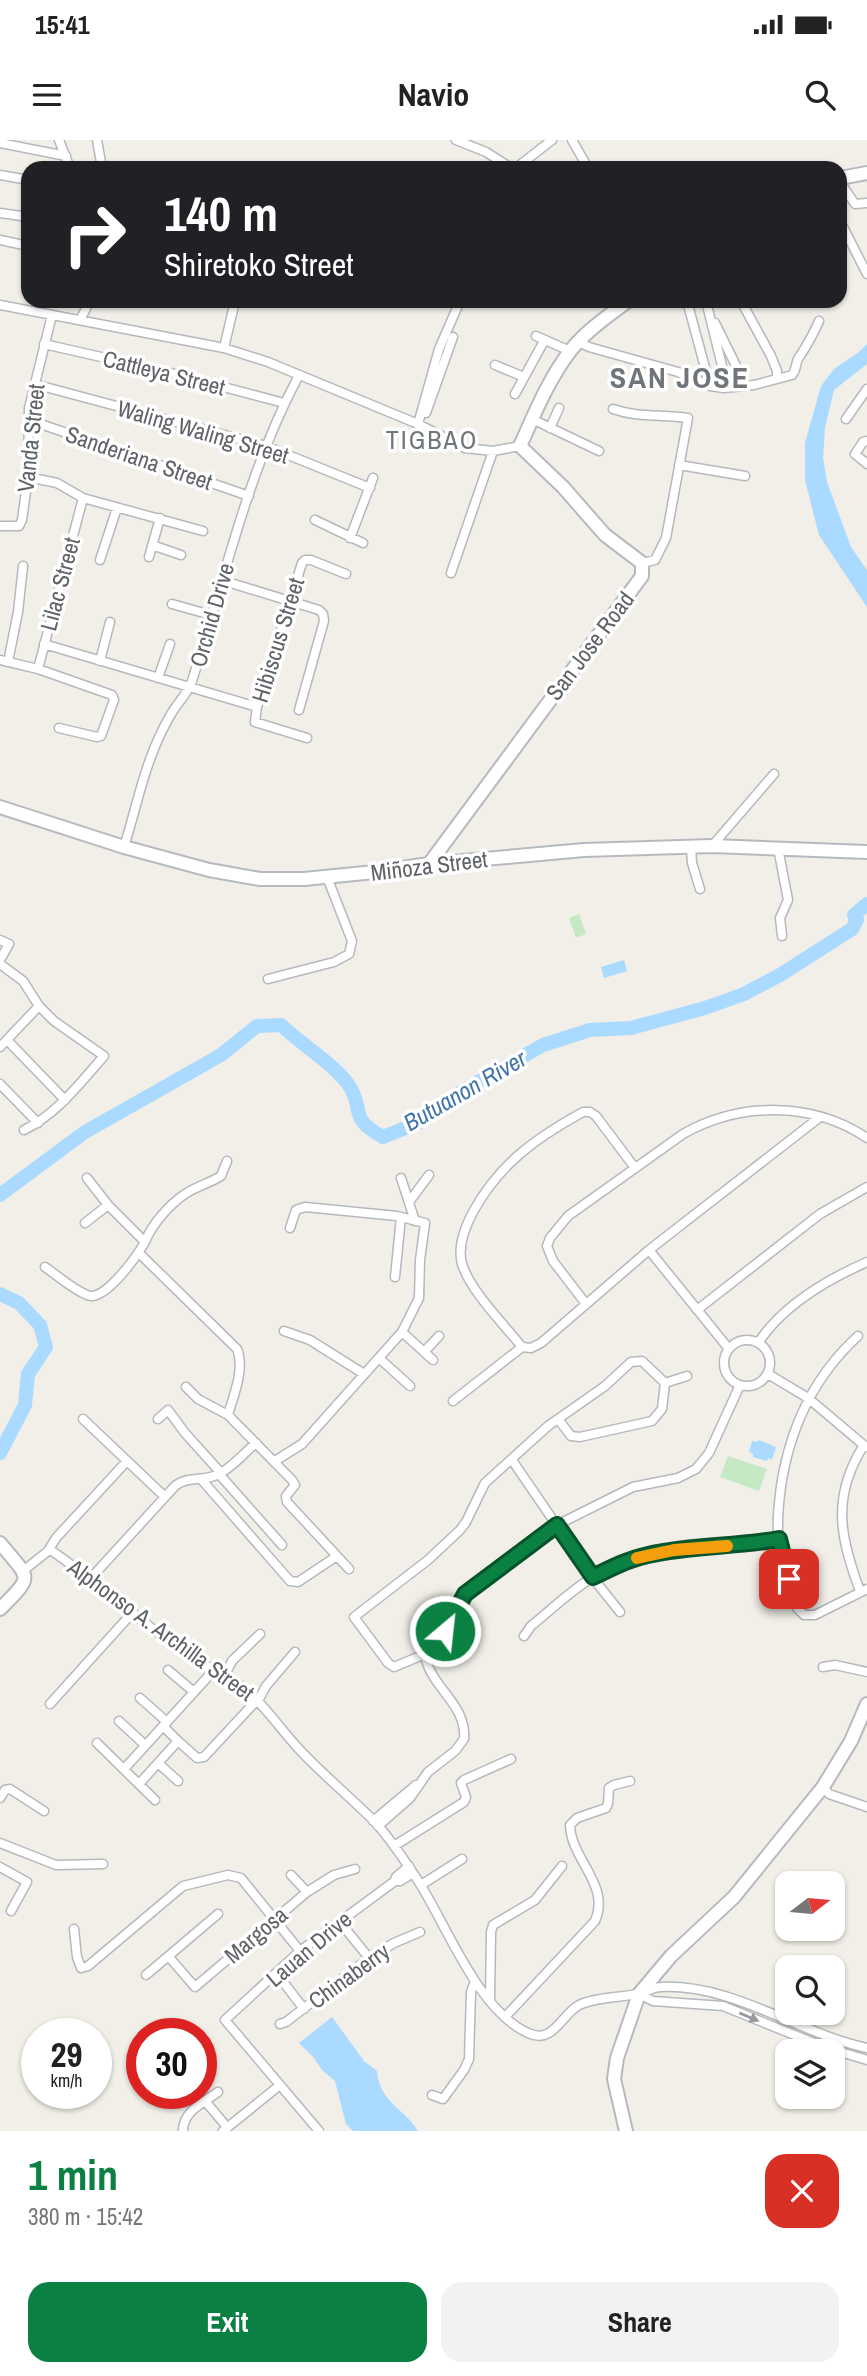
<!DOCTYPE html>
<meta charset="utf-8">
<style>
:root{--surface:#fff;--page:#f2f2f2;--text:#222;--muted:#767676;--accent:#0b8043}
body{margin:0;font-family:"Archivo Narrow",sans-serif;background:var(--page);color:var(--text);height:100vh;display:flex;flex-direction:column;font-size:26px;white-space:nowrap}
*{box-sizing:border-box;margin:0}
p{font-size:23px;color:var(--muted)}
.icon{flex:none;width:38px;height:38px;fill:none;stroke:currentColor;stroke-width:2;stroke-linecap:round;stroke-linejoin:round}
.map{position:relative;height:1991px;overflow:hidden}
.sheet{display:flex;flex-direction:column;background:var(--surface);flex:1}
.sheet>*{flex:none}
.guide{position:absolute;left:21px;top:21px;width:826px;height:147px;border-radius:21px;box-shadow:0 2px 5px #0004;background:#202124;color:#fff;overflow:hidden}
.needle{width:46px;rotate:74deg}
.tools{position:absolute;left:775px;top:1731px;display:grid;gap:14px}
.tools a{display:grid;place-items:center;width:70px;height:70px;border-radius:14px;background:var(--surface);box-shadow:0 2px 5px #0004;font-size:35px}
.speed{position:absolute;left:21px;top:1878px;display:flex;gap:14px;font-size:35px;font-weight:700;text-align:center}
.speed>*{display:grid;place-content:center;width:91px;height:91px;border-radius:50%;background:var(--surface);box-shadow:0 2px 5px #0004;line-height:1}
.speed small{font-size:18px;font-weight:400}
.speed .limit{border:10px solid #d22;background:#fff;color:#111}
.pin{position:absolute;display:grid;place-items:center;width:60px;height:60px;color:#fff;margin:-30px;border-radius:14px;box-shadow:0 4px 10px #0006}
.me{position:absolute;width:77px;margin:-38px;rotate:28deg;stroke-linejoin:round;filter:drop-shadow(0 0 5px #0008)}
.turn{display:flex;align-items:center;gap:24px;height:147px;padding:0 28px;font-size:32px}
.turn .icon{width:91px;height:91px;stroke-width:2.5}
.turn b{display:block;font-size:49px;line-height:60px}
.round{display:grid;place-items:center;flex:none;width:74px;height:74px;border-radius:21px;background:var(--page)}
.summary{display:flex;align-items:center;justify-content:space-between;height:119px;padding:0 28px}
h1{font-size:42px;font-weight:700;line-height:52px;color:var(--accent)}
.button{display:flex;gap:14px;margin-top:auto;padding:14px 28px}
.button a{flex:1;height:80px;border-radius:21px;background:var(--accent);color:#fff;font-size:28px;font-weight:700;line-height:80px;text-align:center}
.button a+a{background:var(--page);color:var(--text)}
.status{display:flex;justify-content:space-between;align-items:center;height:49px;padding:0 35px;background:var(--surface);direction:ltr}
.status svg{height:19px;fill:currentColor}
header{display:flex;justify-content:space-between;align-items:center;height:91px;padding:0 28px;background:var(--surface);font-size:32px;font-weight:700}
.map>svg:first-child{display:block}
.green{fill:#c5e8c5}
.water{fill:#aadaff}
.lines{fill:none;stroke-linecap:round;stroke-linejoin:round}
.river{stroke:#aadaff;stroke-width:14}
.street-casing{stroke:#b5b8bc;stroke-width:11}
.secondary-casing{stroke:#b6babf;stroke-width:16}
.street{stroke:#fff;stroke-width:8}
.secondary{stroke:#fff;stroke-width:12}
.oneway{fill:#979a9d}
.route-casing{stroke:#07532c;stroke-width:18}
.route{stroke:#0b8043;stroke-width:12}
.slow{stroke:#f59e0b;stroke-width:12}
.labels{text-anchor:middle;stroke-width:7;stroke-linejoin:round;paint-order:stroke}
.street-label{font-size:23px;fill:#5f6368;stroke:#fff}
.water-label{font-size:24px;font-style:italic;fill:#4174aa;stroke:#fff}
.quarter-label{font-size:26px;letter-spacing:2px;fill:#70757a;stroke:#fff}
.district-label{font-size:30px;font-weight:bold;letter-spacing:2px;fill:#70757a;stroke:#fff}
</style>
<div class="status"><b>15:41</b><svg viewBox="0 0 49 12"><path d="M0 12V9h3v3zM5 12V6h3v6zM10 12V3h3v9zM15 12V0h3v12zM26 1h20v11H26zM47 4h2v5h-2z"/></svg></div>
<header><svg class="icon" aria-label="menu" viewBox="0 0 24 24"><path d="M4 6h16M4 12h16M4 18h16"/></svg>Navio<svg class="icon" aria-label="search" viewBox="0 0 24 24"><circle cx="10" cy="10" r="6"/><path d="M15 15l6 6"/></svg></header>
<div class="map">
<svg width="867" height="1991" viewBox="0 0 867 1991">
<rect width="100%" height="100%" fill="#f1efe8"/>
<path class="green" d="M579,774l7,20 -10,4 -7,-20z
M728,1316l39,13 -8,22 -39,-14z"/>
<path class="water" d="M867,204v20l-33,26 -9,37 -2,31 4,24 24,65 16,23v37l-48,-72 -14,-55v-37l16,-57 13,-17 25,-17z
M624,820l3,11 -23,7 -3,-11z
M759,1300l17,7 -4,13 -4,-2 -1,3 -14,-4v-3l-4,-2 3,-11 6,1z
M332,1877l32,44 13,10c3,32 26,36 41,60h-65l-7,-7 -11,-43 -13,-11 -8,-12 -15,-15z"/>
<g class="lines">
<path class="river" d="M0,1055l85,-63 136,-77 36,-29 24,-1c21,20 49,36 67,59 18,25 -2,33 35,53l35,-14 44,-32 81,-46 47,-15 41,-2 74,-20 39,-14 36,-19 72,-46 5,-9 -3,-5 13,-11
M0,1154l19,9 21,22 6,22 -18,27 -3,31 -25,48"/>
<g class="street-casing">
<path id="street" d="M59,0l11,28
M97,0l5,28
M456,0l30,12 25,16
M572,0l16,28
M0,3l66,13
M516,28l36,-28
M0,35l28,5
M840,42l15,22 12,-1
M0,73l28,4
M840,81l27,53
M0,100l28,6
M687,161l23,85
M706,161l20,81
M741,161l30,55 6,15v8
M0,165l224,43 44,14 150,62 47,24 28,3 27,-5
M80,180l10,-19
M715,183l28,57
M536,196l34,15
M579,202l10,5 89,25 32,14 14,2 30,-3 38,-10c5,-6 3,-10 6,-16 8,-12 15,-24 21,-38
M44,204l123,28 117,31
M224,208l11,-47
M495,225l29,12
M34,244l232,62 104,42
M515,254l29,-53
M613,269c25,9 49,5 75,9l-22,120 -11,22 -13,3
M426,273l27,-76
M532,279l67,32
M846,279l21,-30
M29,280l220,76
M418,284l21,-75 21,-48
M550,288l9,-20
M867,301l-4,1 -8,12 12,10
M679,325l66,11
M28,337l29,6 26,15 120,33
M315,380l48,23
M0,386h19l3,-6 6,-43 1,-69 23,-93
M350,398l23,-60
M152,405l29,10
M149,417l11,-39
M100,420l17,-52
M451,433l42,-122
M221,440l98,30 4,4 1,7 -25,89
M172,464l39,11
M44,504l213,63
M0,520l38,9 74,26 2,5 -13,36 -4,1 -38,-9
M100,521l10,-39
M8,522l10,-50 5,-46
M38,529l45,-171
M158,538l12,-34
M307,598l-52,-16 2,-15 45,-144 3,-3h6l35,14
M712,706l62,-72
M124,707c12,-38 20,-80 38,-116 4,-8 8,-16 13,-23 6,-9 14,-17 17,-27 32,-101 55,-207 105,-302
M691,707l1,16 8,26
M778,708l10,52 -8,18 2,18
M0,800l9,4 -9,16
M0,824l23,17 16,25 15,15 50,35c-24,27 -47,58 -80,74
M268,839l66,-17 15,-8 3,-13 -25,-64
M7,900l58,60
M0,907l39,-41
M0,944l38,39
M401,1038l14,43
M409,1062l20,-27
M85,1083l23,-18
M145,1102c7,-18 24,-37 40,-48 12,-8 25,-11 36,-18l6,-15
M649,1110l80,99
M139,1113l98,96c8,20 -3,45 -9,66l64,65 3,5 -9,11 1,6 62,67
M45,1127c13,9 27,22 42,28 17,8 50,-39 58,-53l-37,-37 -21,-27
M395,1137l6,-60
M586,1164l-33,-43 -6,-15 3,-8 18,-22 115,-82c57,-32 129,-33 184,4
M697,1170l123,-96 47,-27
M284,1191l26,9 54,34
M402,1192l31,28
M858,1196c-44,40 -68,92 -77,150 -2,17 -5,37 -2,54 3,23 12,46 18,68l7,7h11l52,-26
M724 1223a23 23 0 1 1 46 0a23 23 0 1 1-46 0Z
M758,1203c25,-38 68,-63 109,-81
M522,1207c-19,-24 -51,-55 -60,-83 -5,-18 3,-37 11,-52 26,-48 63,-74 110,-100h7l6,4 39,52
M424,1212l15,-16
M379,1218l31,28
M768,1234l40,24 58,49
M665,1243l22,-7
M186,1247l12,12 30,16
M453,1261l69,-54 9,1 10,-5 108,-93 171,-133
M83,1279l82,78
M158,1279l10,-9 17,23 36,40
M558,1279l13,17 9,1 72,-16 10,-12 3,-26 -23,-22 -11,1 -26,24 -57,40 -63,57 -19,39 -6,8 -32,30 -74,57 34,46 6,4 31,-13 20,-23 20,-37 92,-69 76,-38 45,-9 18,-9 13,-16 31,-68
M512,1320l80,117 28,35
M275,1321l27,-17 100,-112 17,-34 1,-38 5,-37 -28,-7 -92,-9 -9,3 -6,18
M219,1334l63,71
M201,1339l89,102 8,1 39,-26
M48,1411h4c44,30 83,65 125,97 20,15 44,23 64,38 22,17 38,41 57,62 24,26 51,48 76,73 16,17 28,36 41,55 31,46 61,133 113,157 25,12 33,-18 51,-28 17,-8 39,-7 57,-11 8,-1 17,-7 25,-7 74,-3 136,46 206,61
M23,1431l25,-20 8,-13 71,-77
M91,1438l84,-92c12,-10 28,-5 42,-11 14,-6 27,-22 39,-32
M860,1451c-20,-54 -29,-94 4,-146
M524,1496l7,-10c20,-16 41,-37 64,-50 57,-32 121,-25 184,-37
M823,1527l12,-2 32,7
M168,1530l26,22
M225,1535l7,-14 28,-27
M140,1558l27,24
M258,1561l8,-15 29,-34
M50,1564l83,-92
M119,1581l26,24
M163,1586l15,15
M97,1603l58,57
M158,1623l20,18
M124,1629l91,-100
M139,1644l39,-43 19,17 7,-1 53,-57
M823,1647l6,7 38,13
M0,1658l5,-8 5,-1 34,22
M373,1681l43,-36
M378,1686l32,-28 18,-26 27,-21 9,-12c3,-36 -35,-52 -39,-85
M0,1703l56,22 47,-1
M394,1706l70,-44 2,-5 -5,-14 3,-3 47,-21
M0,1727l27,15 -16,29
M291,1735l16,17
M395,1741h5l13,-8
M421,1745l41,-26
M340,1782l29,36
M74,1789l3,28 4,11 7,-2 95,-80 45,-11 13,3 59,73
M169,1817l26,30 112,-95 27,-17 21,-6
M277,1834l27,35
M146,1835l72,-61
M639,1854l14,7 70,5 101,41 43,13
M490,1859l1,-67 2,-7 42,-25 27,-34
M505,1877l90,-96c16,-36 -24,-61 -25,-96l7,-7 29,-10 2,-4 1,-16 5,-3 16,-4
M280,1884l6,-2 83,-64 25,-15 26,-11
M432,1955l11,4 21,-29 5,-11 2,-67 4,-11
M205,1961l22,26
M183,1991c0,-20 20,-28 35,-39
M223,1991l57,-46
M319,1991l-94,-111 75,-69 95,-70 1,-4 13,-11"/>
</g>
<g class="secondary-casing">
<path id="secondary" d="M840,38l27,-5
M0,667l124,40 85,23 51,9h44l71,-7 54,-8 155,-14 128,-4 155,6
M429,724l213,-288v-13l-37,-28 -42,-48 -43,-41c14,-31 29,-68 51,-96 15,-19 37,-34 57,-49
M0,1403c30,37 35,31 0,66
M626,1991l-12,-52 3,-21 22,-64 32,-38 63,-59 89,-110 28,-46 16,-37"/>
</g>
<use href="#street" class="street"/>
<use href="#secondary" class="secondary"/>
</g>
<defs><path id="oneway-solid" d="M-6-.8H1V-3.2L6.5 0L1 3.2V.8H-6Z" transform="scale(1.75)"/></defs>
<use class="oneway" href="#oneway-solid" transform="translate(749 1877) rotate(23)"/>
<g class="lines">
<g class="route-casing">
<path id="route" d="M445,1491l20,-37 92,-69 36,52c18,-9 36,-18 55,-22 43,-10 87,-8 131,-16l10,40"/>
</g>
<use href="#route" class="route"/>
<path class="slow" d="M637,1418l37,-8 53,-4"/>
</g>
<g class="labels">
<g class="street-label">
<text transform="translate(164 233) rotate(14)" y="8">Cattleya Street</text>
<text transform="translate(203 292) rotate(16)" y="8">Waling Waling Street</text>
<text transform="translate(31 298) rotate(-84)" y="8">Vanda Street</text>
<text transform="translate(139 318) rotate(19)" y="8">Sanderiana Street</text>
<text transform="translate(60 444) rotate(-75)" y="8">Lilac Street</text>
<text transform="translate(212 475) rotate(-74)" y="8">Orchid Drive</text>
<text transform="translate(278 500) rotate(-73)" y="8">Hibiscus Street</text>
<text transform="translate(590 506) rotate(-53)" y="8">San Jose Road</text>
<text transform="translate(429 726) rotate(-7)" y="8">Miñoza Street</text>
<text transform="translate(161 1490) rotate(36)" y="8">Alphonso A. Archilla Street</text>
<text transform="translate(256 1795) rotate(-40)" y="8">Margosa</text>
<text transform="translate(309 1809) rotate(-40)" y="8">Lauan Drive</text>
<text transform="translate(349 1836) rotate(-36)" y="8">Chinaberry</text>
</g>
<g class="water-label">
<text transform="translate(465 951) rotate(-30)" y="8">Butuanon River</text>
</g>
<g class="quarter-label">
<text x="432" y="309">TIGBAO</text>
</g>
<g class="district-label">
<text x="680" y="248">SAN JOSE</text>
</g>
</g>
</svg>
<div class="tools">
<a><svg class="needle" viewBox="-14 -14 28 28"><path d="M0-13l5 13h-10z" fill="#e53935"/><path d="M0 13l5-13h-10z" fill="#767676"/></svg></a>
<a><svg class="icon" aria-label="search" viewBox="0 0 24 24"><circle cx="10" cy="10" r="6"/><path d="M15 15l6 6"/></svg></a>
<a><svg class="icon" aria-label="layers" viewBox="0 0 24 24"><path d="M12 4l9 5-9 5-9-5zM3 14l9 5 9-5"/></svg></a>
</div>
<div class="speed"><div>29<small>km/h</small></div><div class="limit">30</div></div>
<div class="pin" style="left:789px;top:1439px;background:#d93025"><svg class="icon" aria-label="arrive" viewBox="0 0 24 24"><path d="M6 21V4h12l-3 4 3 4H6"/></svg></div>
<svg class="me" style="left:445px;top:1491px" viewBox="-20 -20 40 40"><circle r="17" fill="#0b8043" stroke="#fff" stroke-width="3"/><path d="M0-11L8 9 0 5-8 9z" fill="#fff"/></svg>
<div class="guide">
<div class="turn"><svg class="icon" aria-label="right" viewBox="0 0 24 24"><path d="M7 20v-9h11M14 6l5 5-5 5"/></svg><div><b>140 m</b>Shiretoko Street</div></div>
</div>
</div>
<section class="sheet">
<div class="summary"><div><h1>1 min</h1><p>380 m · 15:42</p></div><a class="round" style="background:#d93025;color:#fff"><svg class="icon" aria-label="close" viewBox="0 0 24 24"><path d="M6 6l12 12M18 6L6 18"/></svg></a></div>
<div class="button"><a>Exit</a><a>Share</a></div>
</section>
